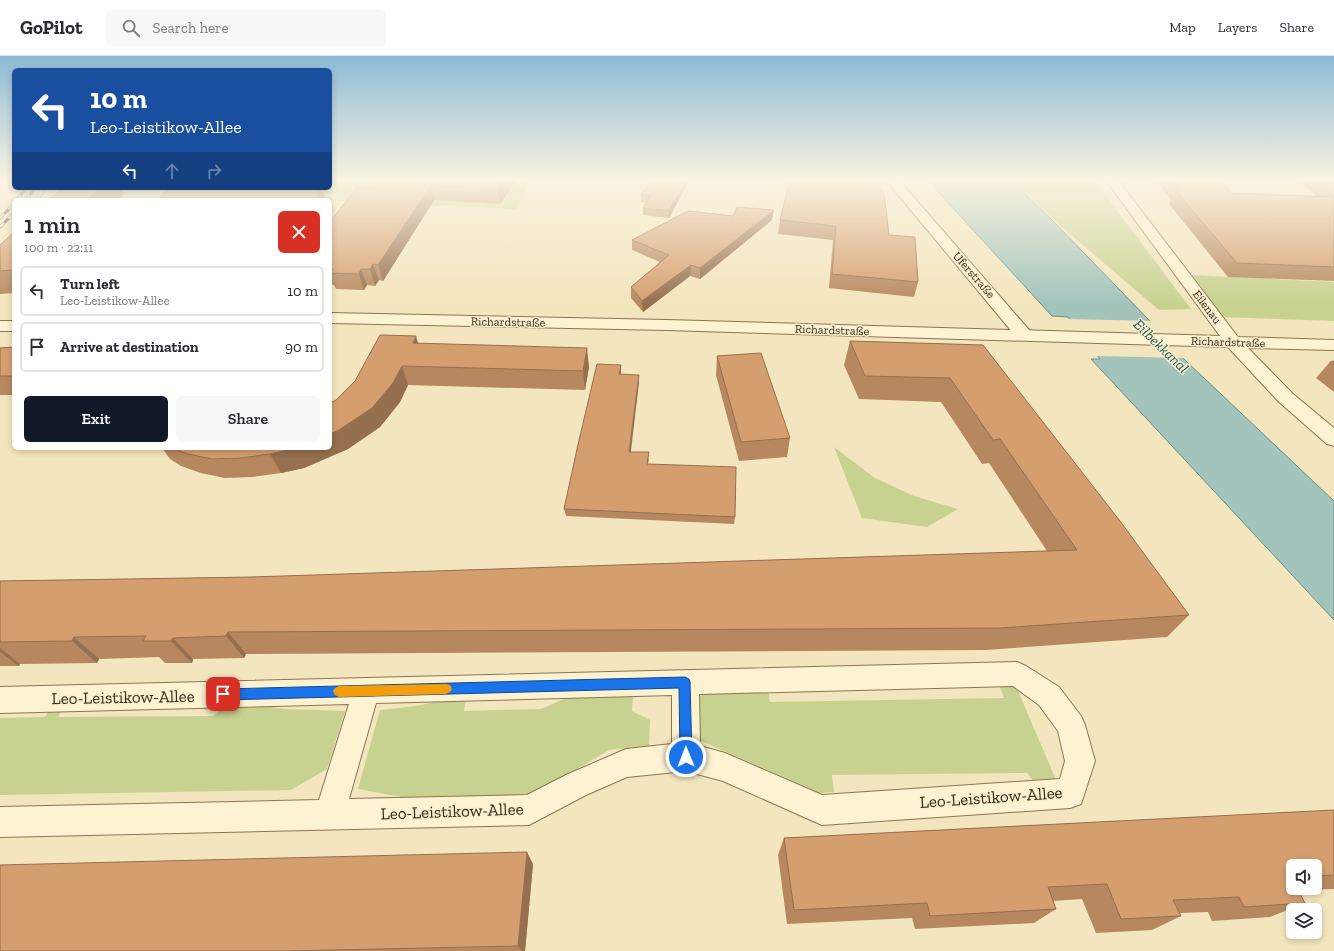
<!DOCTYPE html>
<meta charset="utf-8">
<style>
:root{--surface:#fff;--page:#f7f7f7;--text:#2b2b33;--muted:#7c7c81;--line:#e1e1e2;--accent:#111827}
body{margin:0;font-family:"Zilla Slab",serif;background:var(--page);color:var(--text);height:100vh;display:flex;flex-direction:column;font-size:15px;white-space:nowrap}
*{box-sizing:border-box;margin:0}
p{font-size:13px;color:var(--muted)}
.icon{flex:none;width:22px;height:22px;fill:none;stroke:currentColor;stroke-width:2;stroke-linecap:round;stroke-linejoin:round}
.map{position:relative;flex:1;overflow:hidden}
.side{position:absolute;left:12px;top:142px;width:320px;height:252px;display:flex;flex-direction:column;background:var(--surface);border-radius:6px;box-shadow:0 2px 6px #0003}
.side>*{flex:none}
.banner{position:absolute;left:12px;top:12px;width:320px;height:122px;border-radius:6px;box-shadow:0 2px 6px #0003;background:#1a4fa0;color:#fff;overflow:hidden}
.fabs{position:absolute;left:1286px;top:803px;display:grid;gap:8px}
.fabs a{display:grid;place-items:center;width:36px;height:36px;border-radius:6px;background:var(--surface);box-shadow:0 2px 6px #0003;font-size:20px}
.pin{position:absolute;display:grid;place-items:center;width:34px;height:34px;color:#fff;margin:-17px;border-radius:8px;box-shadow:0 2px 6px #0006}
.me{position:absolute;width:44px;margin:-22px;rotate:359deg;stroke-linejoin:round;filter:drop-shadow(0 0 3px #0008)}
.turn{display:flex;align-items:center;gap:14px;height:84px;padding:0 12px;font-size:18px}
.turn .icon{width:52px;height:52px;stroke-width:2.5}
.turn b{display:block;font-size:28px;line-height:34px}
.lanes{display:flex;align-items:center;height:38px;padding:0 12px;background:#0003;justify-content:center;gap:20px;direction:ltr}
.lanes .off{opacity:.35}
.round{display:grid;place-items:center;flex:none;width:42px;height:42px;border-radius:6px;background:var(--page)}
.headline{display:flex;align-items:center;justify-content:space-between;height:68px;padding:0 12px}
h1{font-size:24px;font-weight:600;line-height:30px}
.cta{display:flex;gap:8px;margin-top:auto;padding:8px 12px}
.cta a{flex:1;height:46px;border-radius:6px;background:var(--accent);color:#fff;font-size:16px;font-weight:600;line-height:46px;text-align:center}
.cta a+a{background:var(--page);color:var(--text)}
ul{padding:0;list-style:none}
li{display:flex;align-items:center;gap:12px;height:50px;margin:0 8px 6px;padding:0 4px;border:2px solid var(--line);border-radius:6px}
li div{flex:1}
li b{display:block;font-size:15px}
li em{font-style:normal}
header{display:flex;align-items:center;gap:24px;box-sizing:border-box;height:56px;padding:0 20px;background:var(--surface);border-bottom:1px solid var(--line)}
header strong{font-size:19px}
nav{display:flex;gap:22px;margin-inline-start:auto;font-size:14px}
.search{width:280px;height:36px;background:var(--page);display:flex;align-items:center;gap:10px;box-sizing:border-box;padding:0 14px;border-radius:6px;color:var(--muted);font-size:15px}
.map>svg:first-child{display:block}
.green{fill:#c7d290}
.water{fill:#a2c4bb;stroke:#68928a}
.pier{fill:#f3e5bd}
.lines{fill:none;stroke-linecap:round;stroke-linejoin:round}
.minor-casing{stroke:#8d7554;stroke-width:2}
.tertiary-casing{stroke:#8d7554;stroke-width:2}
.minor{fill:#fdf2d2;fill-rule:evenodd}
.tertiary{fill:#fdf2d2;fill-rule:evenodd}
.rail-casing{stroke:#3a2c1b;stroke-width:3}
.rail{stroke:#f9efce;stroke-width:2;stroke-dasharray:6;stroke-linecap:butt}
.wall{fill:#b7885f;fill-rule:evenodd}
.shaded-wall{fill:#956f4e}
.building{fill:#d59e6f;stroke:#956f4e}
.route{fill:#1a73e8;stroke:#114b97}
.slow{fill:#f59e0b}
.labels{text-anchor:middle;stroke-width:3;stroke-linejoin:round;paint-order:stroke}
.far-street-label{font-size:12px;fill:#3a2c1b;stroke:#f9efce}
.water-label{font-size:15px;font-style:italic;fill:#285c5b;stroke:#f9efce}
.near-street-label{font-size:17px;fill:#3a2c1b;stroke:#f9efce}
</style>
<header>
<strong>GoPilot</strong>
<div class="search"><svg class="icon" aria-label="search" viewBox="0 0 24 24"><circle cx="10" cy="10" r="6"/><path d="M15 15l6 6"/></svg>Search here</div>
<nav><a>Map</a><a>Layers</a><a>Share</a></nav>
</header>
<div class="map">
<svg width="1334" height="895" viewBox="0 0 1334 895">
<rect width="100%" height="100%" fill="#f3e5bd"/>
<path class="green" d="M330,123h200l-14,30 -156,-7 -166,-11 -123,-3h259z
M1011,123h82l98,130 -32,1 -103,-88z
M1189,219l145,7v39l-115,-4z
M834,391l41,31 39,18 44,13 -31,18 -65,-9z
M1016,630l43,101 -20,1 -12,-15 -195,2 2,17 -15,1 -120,-53 -2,-49 71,-1 2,12 234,-4 -4,-11z
M575,638l58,2 -1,15 18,9 -1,26 -40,4 -71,43 -104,10 -76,-14 22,-79 36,-4 51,-11 -3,16 77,-2z
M228,644l56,9 61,2 -18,58 -36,21 -291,5v-77l45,-1 7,-11h12l-6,11 156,-1z"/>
<path class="water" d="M928,123h81l43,41 97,100 36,40 149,141v119l-243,-261h9l-32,-42 -16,-1 -112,-122z"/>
<path class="pier" d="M1068,263l84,2 33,37 -89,-2z"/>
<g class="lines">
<g class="minor-casing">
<path id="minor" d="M885,123h13l132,152 3,4 -3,4 -6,1 -6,-1z
M48,132h14l-9,12h-14z
M1017,606l9,4 33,21 22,29 4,9 10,36 -14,43 -11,4 -248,17 -99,-44 -37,-10 -59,6 -41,18 -57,30 -529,12v-30l319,-7 30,-96 -349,9v-26zM1013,630l26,19 19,26 7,30 -5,18 -238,16 -97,-42 -25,-7 -1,-52zM672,639v49l-46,5 -60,26 -39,20 -178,4 27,-96z"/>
</g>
<g class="tertiary-casing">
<path id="tertiary" d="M1105,123h12l121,158 96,3v10l-86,-2 45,46 41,34v18l-7,-2 -48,-42 -51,-55 -561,-17 -337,-7v-10l337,7 553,16z
M0,265h14v10h-14z"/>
</g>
<use href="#minor" class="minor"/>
<use href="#tertiary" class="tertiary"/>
<g class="rail-casing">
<path id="rail" d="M17,144l9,-12
M26,144l9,-12
M0,162l14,-14
M0,171l14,-14"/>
</g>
<use href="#rail" class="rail"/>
</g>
<path class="wall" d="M517,123l-17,25 -66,-4 -51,81 -4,-1 -4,6 -8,-1 -3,5 -28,-1 -2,-4h-4v-63l43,-34z
M652,123h38l-21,39 -26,-3v-7l4,-5 -6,-1v-7z
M790,123l99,56 29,47 -4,15 -85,-9 4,-48 -55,-6 2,-14z
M1155,123h64l13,14 85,3 -20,-17h37v102l-106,-4 -59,-73 2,-4z
M321,132l5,12h-168z
M772,164l-72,59 -10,-3 -47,36 -12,-14v-11l29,-25 -28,-12v-10z
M14,176v61l-14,1v-49z
M850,285l133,4 206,270 -22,22 -181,13 -740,4 -2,4 -51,1 -1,4h-27l-6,-6 -60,2 -2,4 -77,1 -1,2h-19v-85l252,-4 795,-26 -58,-88 -7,1 -41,-62 -82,-3 -15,-34z
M418,288l171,23 -4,23 -177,-5 -8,17 -20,25 -32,22 -44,19 -23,5 -29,4 -27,1 -24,-5 -20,-7 -11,-7 -8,-11h168l6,-48z
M14,291v48h-14v-47z
M717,300l73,82 -3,19 -48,4 -23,-86z
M1334,305v31l-18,-14 14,-16z
M621,316v2l18,8 -9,70 19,7 -1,5 87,53 -1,7 -168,-8 -2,-7z
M1334,754v79l-36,1 7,13 -35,14 -58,4 -4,-9 -29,1 2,3 -29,14 -56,3 -14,-34 -29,2 3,8 -22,14 -119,6 -3,-11 -125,6 -9,-69 6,-17zM1293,810h22v22h-22z
M533,808l-8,87h-525z"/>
<path class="shaded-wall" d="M504,123h13l-17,25 -2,-15z
M687,123h3l-21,39v-7z
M431,129l3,15 -51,81 -5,-16z
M99,132h21l4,6 -6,6h-31z
M318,132h3l5,12h-8z
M774,154l-2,10 -72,59v-11z
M373,208l6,16 -4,6 -5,-17z
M691,209l-1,11 -47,36 -1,-11z
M361,213l6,16 -3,5 -5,-16z
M416,280l5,18 -8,-11z
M587,292l2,19 -4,23 -2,-19z
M621,309v7l-1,10 -1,-8z
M402,310l6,19 -8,17 -20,25 -32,22 -44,19 -23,5 -11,-19 26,-6h34v-14z
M639,319v7l-9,77 -1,-7z
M228,576l18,22 -2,4 -18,-22z
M74,581l25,22 -2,4 -25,-22z
M173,582l20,21 -1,4 -21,-22z
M0,592l20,16 -1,2 -19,-14z
M527,796l6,12 -8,87h-3l-4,-5z"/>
<path class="building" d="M381,123h123l-6,10 -67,-4 -53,80 -5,-1 -3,5h-9l-2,5 -29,-1 3,-4h-3v-47l27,-35 16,1z
M652,123h35l-18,32 -26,-3 8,-12 -10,-1z
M790,123h83l11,14 5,42 26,2 3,45 -86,-8 4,-48 -56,-6z
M1172,123h47l13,14 102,4v70l-97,-4 -61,-72h6z
M1321,123h13v11z
M62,132h37l-12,12h-38z
M169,132h149v11h-73l-1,1h-86z
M737,151l37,3 -74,58 -9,-3 -49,36 -11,-14 38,-32 -37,-15 56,-29 45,5z
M14,176v38l-14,1v-26z
M380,279l36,1 -3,7 174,5 -4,23 -181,-5 -9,17 -21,25 -33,22 -9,4v-31l6,-3 19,-19z
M850,285l133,4 137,176 69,94 -189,13 -772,4 -2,4 -53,2 -2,3h-28l3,-5 -72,1 -2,4 -72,1v-61l252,-4 825,-27 -77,-111 -7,1 -43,-62 -85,-2z
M14,291v29h-14v-28z
M761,297l29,85 -49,4 -24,-86z
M1334,305v4l-4,-3z
M597,308l24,1 -2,9 20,1 -10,77h20l-2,12 89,3 -1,50 -171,-8 13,-60z
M171,392h125l-26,6 -29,4 -29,1 -24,-5z
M1334,754v65l-19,1v-10h-22v11h-3l3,5v6h4l8,15 -61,4 -5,-10 -66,3 8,16 -60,3 -14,-35 -59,3 8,22 -126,7 -3,-13 -133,7 -10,-72z
M527,796l-9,94 -233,5h-285v-86z"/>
<linearGradient id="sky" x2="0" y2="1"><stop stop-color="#8cbad6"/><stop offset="0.5" stop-color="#faf3e1"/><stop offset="1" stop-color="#faf3e1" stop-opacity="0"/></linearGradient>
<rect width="1334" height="248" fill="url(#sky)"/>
<path class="route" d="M685,621l4,2 1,3 2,75 -2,4 -4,2 -5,-2 -1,-4 -1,-69 -456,12 -4,-2 -2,-4 2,-3 4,-2z"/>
<path class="slow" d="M446,628l4,1 2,4 -2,3 -4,2 -107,3 -4,-2 -2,-4 2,-3 4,-2z"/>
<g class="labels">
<g class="far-street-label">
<text transform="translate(974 219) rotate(49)" y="4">Uferstraße</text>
<text transform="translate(1207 251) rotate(53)" y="4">Eilenau</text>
<text transform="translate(508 266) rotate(1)" y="4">Richardstraße</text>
<text transform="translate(832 274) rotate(2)" y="4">Richardstraße</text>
<text transform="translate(1228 286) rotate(2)" y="4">Richardstraße</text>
</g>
<g class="water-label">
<text transform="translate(1161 290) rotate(44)" y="5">Eilbekkanal</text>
</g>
<g class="near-street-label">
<text transform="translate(123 641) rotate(-1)" y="6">Leo-Leistikow-Allee</text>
<text transform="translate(991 741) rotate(-4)" y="6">Leo-Leistikow-Allee</text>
<text transform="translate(452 755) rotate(-2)" y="6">Leo-Leistikow-Allee</text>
</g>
</g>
</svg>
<div class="fabs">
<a><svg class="icon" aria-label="sound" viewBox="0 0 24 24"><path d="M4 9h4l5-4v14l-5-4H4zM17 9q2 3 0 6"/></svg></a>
<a><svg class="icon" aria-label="layers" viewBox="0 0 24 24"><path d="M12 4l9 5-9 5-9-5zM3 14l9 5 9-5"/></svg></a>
</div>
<div class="pin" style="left:223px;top:638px;background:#d93025"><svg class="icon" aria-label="arrive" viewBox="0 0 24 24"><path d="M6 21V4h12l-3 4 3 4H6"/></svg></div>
<svg class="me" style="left:686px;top:701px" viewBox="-20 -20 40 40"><circle r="17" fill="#1a73e8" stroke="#fff" stroke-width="3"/><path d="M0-11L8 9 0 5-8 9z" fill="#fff"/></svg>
<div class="banner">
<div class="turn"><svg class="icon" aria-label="left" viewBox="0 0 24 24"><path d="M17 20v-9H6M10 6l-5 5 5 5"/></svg><div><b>10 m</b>Leo-Leistikow-Allee</div></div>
<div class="lanes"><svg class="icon" aria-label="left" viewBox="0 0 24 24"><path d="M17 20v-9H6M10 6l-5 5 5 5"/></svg><svg class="icon off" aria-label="ahead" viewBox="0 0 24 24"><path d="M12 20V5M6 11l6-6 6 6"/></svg><svg class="icon off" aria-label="right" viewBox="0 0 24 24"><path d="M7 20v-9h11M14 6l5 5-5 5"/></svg></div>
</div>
<section class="side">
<div class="headline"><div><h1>1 min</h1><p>100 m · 22:11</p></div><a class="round" style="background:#d93025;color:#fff"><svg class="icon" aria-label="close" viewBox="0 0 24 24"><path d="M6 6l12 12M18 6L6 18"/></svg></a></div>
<ul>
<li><svg class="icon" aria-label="left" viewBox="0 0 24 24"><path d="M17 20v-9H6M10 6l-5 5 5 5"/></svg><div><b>Turn left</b><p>Leo-Leistikow-Allee</p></div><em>10 m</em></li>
<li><svg class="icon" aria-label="arrive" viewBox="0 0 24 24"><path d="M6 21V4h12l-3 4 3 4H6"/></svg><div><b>Arrive at destination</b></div><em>90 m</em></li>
</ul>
<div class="cta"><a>Exit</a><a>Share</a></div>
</section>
</div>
